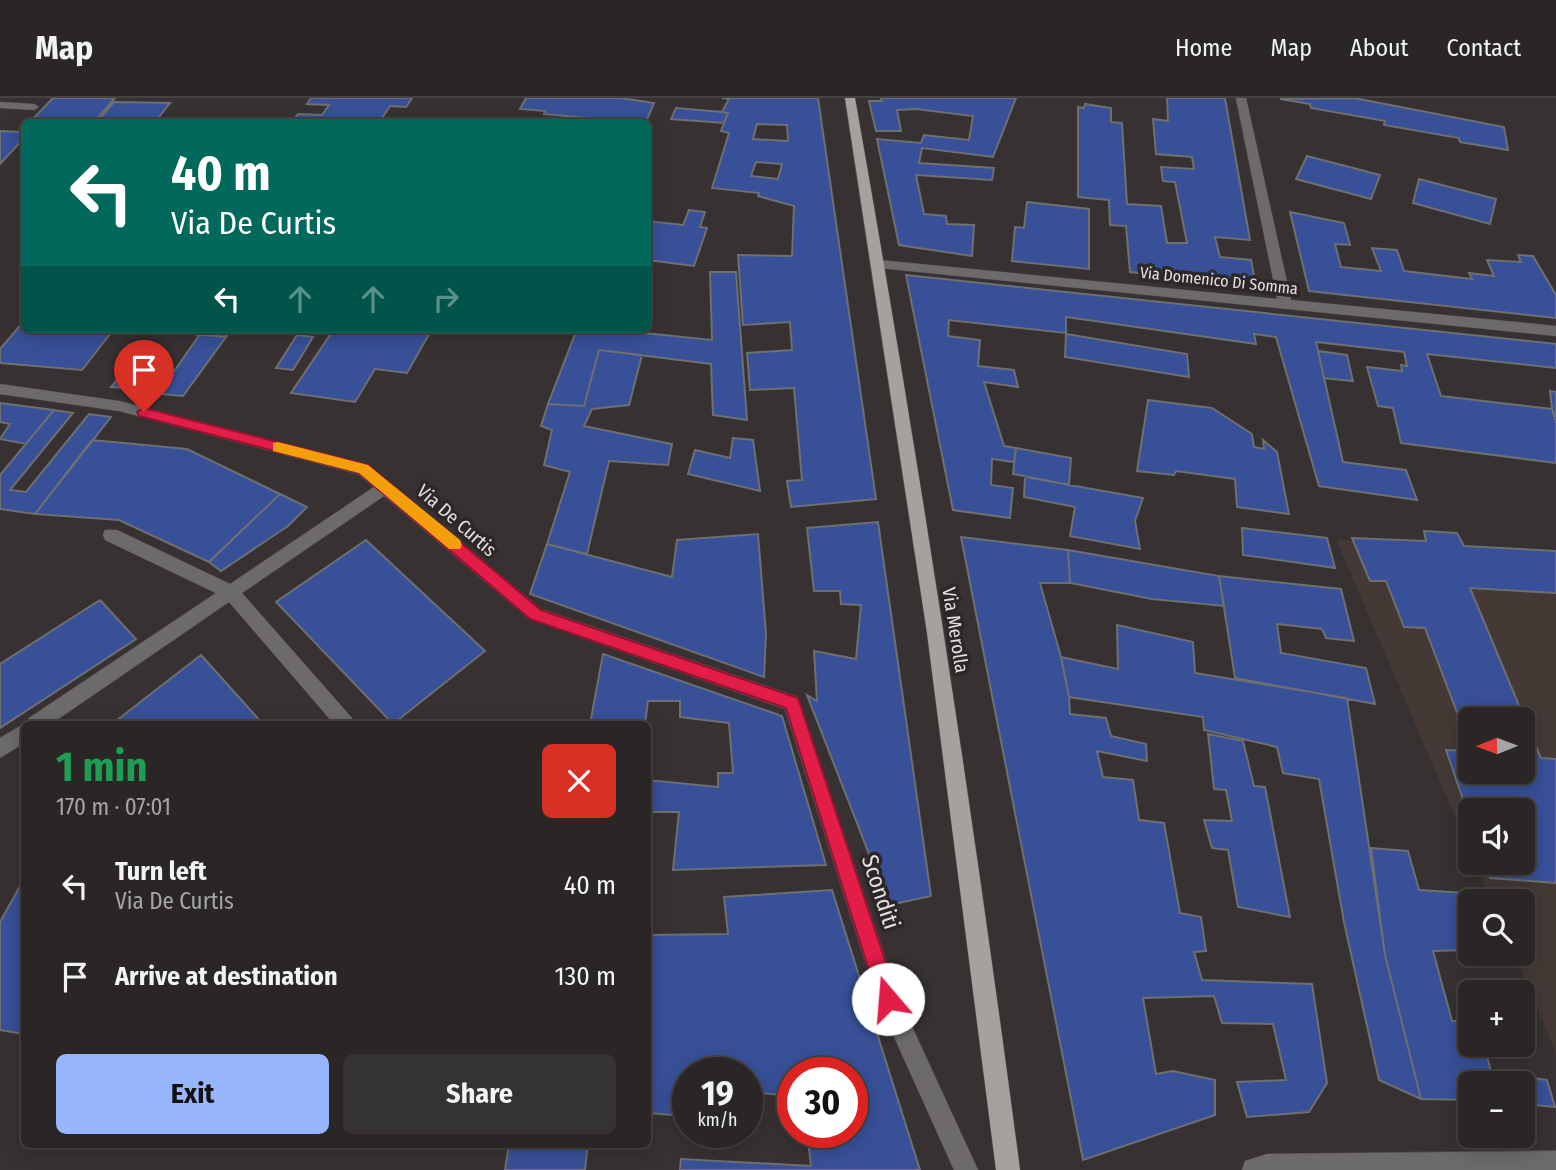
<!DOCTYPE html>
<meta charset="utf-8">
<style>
:root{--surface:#292625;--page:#353232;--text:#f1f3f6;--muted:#a5a5a7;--line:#454342;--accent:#98b6fd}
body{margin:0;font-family:"Fira Sans Condensed",sans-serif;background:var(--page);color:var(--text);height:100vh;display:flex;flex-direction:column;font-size:26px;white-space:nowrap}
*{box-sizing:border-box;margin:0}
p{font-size:23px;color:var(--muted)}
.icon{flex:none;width:38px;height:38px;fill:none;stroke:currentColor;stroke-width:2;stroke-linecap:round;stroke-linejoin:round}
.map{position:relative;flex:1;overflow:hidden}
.drawer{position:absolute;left:21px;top:623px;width:630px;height:427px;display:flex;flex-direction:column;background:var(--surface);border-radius:10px;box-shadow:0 4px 18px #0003,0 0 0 2px var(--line)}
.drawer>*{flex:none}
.guide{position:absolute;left:21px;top:21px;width:630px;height:214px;border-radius:10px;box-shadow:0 4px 18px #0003,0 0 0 2px var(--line);background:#00695c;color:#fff;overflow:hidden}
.needle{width:46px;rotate:269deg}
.controls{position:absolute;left:1458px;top:609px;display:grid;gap:14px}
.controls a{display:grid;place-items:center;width:77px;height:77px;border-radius:10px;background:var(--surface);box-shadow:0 4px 18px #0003,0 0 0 2px var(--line);font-size:35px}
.speed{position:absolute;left:672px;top:959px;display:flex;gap:14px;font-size:35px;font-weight:700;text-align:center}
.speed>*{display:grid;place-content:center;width:91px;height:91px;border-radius:50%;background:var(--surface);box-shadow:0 4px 18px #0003,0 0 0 2px var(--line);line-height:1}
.speed small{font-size:18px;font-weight:400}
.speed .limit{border:10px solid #d22;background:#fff;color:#111}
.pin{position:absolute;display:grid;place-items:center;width:60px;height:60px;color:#fff;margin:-72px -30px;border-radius:50% 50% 50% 0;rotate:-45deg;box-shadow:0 0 7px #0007}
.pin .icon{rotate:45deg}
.me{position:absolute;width:77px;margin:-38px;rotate:342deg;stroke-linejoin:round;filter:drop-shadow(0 0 5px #0008)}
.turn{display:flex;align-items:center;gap:24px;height:147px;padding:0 35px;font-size:32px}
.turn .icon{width:91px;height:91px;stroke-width:2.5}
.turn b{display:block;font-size:49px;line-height:60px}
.lanes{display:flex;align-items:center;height:66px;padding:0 35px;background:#0003;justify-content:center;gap:35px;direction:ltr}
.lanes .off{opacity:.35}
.round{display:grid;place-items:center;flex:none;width:74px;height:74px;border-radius:10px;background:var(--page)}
.summary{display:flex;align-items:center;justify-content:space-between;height:119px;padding:0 35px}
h1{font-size:42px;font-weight:700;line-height:52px;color:#1e9e55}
.button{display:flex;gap:14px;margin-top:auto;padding:14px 35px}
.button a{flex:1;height:80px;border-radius:10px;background:var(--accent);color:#111;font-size:28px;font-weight:700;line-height:80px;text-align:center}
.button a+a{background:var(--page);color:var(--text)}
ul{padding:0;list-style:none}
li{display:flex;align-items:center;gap:21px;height:91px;padding:0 35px}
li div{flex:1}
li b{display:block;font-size:26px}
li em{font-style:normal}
header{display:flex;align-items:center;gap:42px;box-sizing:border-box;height:98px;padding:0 35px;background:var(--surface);border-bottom:2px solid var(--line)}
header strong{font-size:33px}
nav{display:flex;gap:38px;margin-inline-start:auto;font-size:24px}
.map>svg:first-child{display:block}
.built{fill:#443935;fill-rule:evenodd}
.building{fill:#375097;stroke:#6d6f73;stroke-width:2;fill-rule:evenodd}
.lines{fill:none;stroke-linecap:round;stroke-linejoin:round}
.minor-casing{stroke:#534e4d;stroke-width:1}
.major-casing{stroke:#534e4d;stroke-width:1}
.minor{fill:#6d6b6a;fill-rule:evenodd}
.major{fill:#a5a19f;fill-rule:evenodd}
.route{fill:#e11d48;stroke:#92132f;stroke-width:2}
.slow{fill:#f59e0b}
.labels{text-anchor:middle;stroke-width:7;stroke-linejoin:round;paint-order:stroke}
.far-street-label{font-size:16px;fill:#e4e1e0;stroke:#2d2827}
.street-label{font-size:19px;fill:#e4e1e0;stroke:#2d2827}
.near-street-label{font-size:23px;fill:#e4e1e0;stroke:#2d2827}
</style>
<header>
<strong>Map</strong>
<nav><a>Home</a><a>Map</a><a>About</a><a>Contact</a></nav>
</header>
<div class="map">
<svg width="1556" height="1072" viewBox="0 0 1556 1072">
<rect width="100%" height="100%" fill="#373231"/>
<path class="built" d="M1336,441l220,19v495l-42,-99h8v-53h-31l-16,-38h47v-53h-52v42zM1470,621h52v53h-52z"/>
<path class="building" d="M53,0h62l-21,24h-64z
M311,0h101l-6,9 -16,-1 -10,15 16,1h-104l6,-8 24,1 7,-10 -22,-1z
M526,0h95l33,5 -8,19h-7l-95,-8 1,-3 -25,-2z
M722,0h96l58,401 -85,8 -4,-26 15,-1 -8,-92 -44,2 -3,-37 45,-3 -2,-28 -47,3 -5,-70 54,1 2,-50 -36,-10 1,-3 -47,-5 17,-55 -8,-2 7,-18 -6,-1 7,-13zM757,26l30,1 1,16 -35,-2zM756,64l26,2 -4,15 -27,-3z
M881,0h135l-23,59 -71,-9 -3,15 75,5 -2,12 -76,-5 8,39 22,2 1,8 27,1 -2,31 -73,-11 -22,-106 44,4 3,-8 45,5 4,-24 -57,-7 -19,1 4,21h-25l-7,-30h13z
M1167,0h58l25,142 -35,-3 5,20 31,3 5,26 -126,-14 -4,-46 -16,-1 -1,-25 -31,-3v-90l6,1 1,-4 26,4v14l11,1 5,81 34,2 6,37h20l-12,-61 -12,-1 -2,-14 33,2 -2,-12 -36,-3 -3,-35 15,2z
M1354,0l150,29 4,23 -48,-8 -1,-4 -75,-13 1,-4 -74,-13 -1,-4 -30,-5z
M114,4l56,1 -15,19h-58z
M676,10l46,4 6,1 -4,10 -53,-4z
M0,33l24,1v6l-24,26z
M1307,58l73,19 -9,24 -75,-20z
M1419,81l77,20 -6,25 -77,-21z
M1027,104l62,7v60l-77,-8 3,-34 9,1z
M689,112l16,2 -5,15 7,1 -13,38 -46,-6v-39l35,4z
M1290,114l54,11 6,22 -15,-1 6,23 40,4 -9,-23 25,2 7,21 68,8 -3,-6 25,3 -7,-16 34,2 -3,-7 15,1 23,39v23l-247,-27z
M710,174h26l11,148 -34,-5 -2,-51 -112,-14 -15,56 -36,-2 29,-75h28l107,11z
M906,177l650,69v24l-129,-14 14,42 111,13 4,14v40l-155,-20 -8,-35 -15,-2 -11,-39 35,4 -1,-6 6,1 -3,-14 -88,-10 27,120 63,8 11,30 -98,-14 -43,-149 -22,-3 2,10 -190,-27v16l-117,-13 -1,16 32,4 -2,26 36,4 4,17 -34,-5 20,64 12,2 -2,14 -22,-3 -1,26 22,3 -3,30 -57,-8z
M24,223v8h90l-32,41 -82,-7v-14z
M159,231h72l-5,8 -69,-6z
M334,231h98l-25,44 -32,-4 -20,33 -64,-9z
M200,236l26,3 -43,59 -47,-4 9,-14 23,2z
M1066,236l121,20 2,23 -124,-20z
M297,237l16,2 -20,33 -17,-2z
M599,252l43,5 -13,50 -37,4 -8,17 88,18 -4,21 -59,-4 -22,93 -40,-10 23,-72 -26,-7 8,-35 -11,-4 7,-22 36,2z
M1318,253l29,4 6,26 -29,-3z
M121,277l16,1 -9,12 -17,-1z
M1550,293l6,1v25l-4,-8z
M1148,302l64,8 40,26 2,13 10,2 -1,-9 14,12 12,62 -52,-7 -2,-28 -59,-8 -2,4 -37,-4z
M0,305l54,7 -28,34 -26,-5 10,-15 -10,-2z
M54,312l19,3 -63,77 16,2 63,-78 22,3 -76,97 -35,-5v-34z
M733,340l20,2 7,51 -72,-17 7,-24 35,8z
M92,342l95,9 93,45 -71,68 -90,-42 -84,-6z
M1016,350l55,10 -2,27 -56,-11z
M1025,379l118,21 -8,23 5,28 -70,-13 5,-29 -51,-10z
M280,396l27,13 -19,19 -67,45 -12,-9z
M878,424l53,374 -42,9 -82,-210 10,6 -3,-50 42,8 5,-54 -20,-1 -1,-13h-26l-7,-63z
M1242,430l85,10 8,30 -92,-13z
M1424,433l33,2 7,13 92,5v42l-86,-5 71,170 15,1v124l-66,-5 -5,-15h37v-53h-52v10l-24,-70 24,1v21h52v-53h-52v28l-45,-119 -21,-1 -18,-46h-16l-18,-43 74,3z
M758,436l8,100 -2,43 -234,-83 17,-50 125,33 5,-37z
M961,439l107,13 2,33h-30l21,74 8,40 1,17 36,4 5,18 35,8 1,17 -50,-10 6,26 30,3 6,40 25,3 16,90 21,4 5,34 -12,1 8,28 110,4 15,99 -18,29 -62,5 -10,-35 49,-2 -13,-56 -51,-1 -8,-27 -71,2 13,76 17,-3 42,9v35l-132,45z
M366,442l119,111 -92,73 -117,-122z
M1068,452l151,26 5,30 -72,-7 -82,-16z
M1219,478l122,13 13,52 -28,-3 -4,-9 -45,-5 4,29 85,15 9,36 -140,-26z
M100,502l36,39 -136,89v-64z
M1117,527l76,17 2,31 152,25 38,257 36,144 -42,-19 -35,-158 -25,-143 -36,-6 -6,-26 -73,-17 -1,-13 -134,-20 -8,-40 57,12z
M603,556l179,62 44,149 -153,5 6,-58h-31v-32l70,7v-14h15l-4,-50 -49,-6v-16h-32l-3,23h-55z
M201,557l62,69h-151z
M1208,636l35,7 11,45 11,1 25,130 -52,-10 -10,-57 -16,-2 -8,-28 28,1 -6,-31 -12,-1z
M1371,750l37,3 11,39 46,3 1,57 -33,1 19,70h18v24h14l10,38h-24v17l-49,-1 -36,-144z
M24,781v155l-24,-4v-108z
M832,792l88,280h-240l1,-11 130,7 -4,-34h45v-59h-59v23l-46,-4v-19h-59l-1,43 -39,-3v-178l80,-1 -4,-37z
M1491,975l56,7 8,27 -33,-3v-21h-28z
M509,1046h79l-3,26h-80z"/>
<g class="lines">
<g class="minor-casing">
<path id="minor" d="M1236,0h10l45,202 265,26v10l-677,-68 -6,-4 6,-4 398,39z
M0,4l34,2 5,3 -5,3 -34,-2z
M0,286l119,17 249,64 173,144 257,88 100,299 80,174h-24l-77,-171 -92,-290 -256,-90 -145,-123 -142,97 110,125 2,6h-20l-105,-122 -178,122h-24l2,-6 187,-125 -111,-53 -2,-5 2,-5h12l113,54 144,-97 -16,-13 -239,-63 -119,-17z
M24,626v19l-24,15v-20z
M1556,1053v19h-314l3,-9 22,-7z"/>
</g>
<g class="major-casing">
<path id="major" d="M845,0h10c63,356 118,713 165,1072h-24l-69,-537z"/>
</g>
<use href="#minor" class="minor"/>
<use href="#major" class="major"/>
</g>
<path class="route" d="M144,310l224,57 173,145 257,88 100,301 -3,8 -7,2 -7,-2 -3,-8 -92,-291 -256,-89 -171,-146 -220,-57 -2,-4z"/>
<path class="slow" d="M278,344l90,23 92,75 2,5 -2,4h-11l-90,-76 -86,-22v-8z"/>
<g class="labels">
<g class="far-street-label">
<text transform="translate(1219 182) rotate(6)" y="6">Via Domenico Di Somma</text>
</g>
<g class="street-label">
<text transform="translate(457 422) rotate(41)" y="7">Via De Curtis</text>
<text transform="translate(956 532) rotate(81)" y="7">Via Merolla</text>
</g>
<g class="near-street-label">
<text transform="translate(881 794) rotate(72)" y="8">Sconditi</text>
</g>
</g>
</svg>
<div class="controls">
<a><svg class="needle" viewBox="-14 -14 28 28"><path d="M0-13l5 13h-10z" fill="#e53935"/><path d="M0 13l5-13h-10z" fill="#a5a5a7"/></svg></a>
<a><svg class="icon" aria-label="sound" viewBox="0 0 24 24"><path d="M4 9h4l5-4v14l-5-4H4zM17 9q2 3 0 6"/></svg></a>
<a><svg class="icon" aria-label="search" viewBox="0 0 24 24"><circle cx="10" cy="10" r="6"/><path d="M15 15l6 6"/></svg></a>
<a>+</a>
<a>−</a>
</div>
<div class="speed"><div>19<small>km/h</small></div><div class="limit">30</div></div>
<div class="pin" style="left:144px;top:314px;background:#d93025"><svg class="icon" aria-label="arrive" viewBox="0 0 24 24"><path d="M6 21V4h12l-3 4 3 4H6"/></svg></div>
<svg class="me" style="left:888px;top:901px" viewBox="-20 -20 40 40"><circle r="19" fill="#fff"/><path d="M0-13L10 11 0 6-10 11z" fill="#e11d48"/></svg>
<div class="guide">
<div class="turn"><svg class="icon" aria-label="left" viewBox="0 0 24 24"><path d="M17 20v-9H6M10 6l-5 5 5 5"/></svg><div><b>40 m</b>Via De Curtis</div></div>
<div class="lanes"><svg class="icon" aria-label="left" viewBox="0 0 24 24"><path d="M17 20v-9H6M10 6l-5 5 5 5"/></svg><svg class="icon off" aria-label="ahead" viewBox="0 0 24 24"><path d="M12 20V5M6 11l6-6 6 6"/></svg><svg class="icon off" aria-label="ahead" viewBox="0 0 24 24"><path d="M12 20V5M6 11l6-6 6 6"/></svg><svg class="icon off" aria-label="right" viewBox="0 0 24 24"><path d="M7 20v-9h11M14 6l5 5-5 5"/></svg></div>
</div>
<section class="drawer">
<div class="summary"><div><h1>1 min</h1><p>170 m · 07:01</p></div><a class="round" style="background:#d93025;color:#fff"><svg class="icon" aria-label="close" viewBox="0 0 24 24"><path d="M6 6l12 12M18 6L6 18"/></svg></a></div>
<ul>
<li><svg class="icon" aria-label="left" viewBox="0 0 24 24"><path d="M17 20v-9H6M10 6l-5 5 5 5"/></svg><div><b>Turn left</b><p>Via De Curtis</p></div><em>40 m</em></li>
<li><svg class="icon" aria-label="arrive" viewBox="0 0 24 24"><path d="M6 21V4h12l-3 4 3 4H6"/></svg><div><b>Arrive at destination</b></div><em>130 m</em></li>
</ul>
<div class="button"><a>Exit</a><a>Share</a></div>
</section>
</div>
